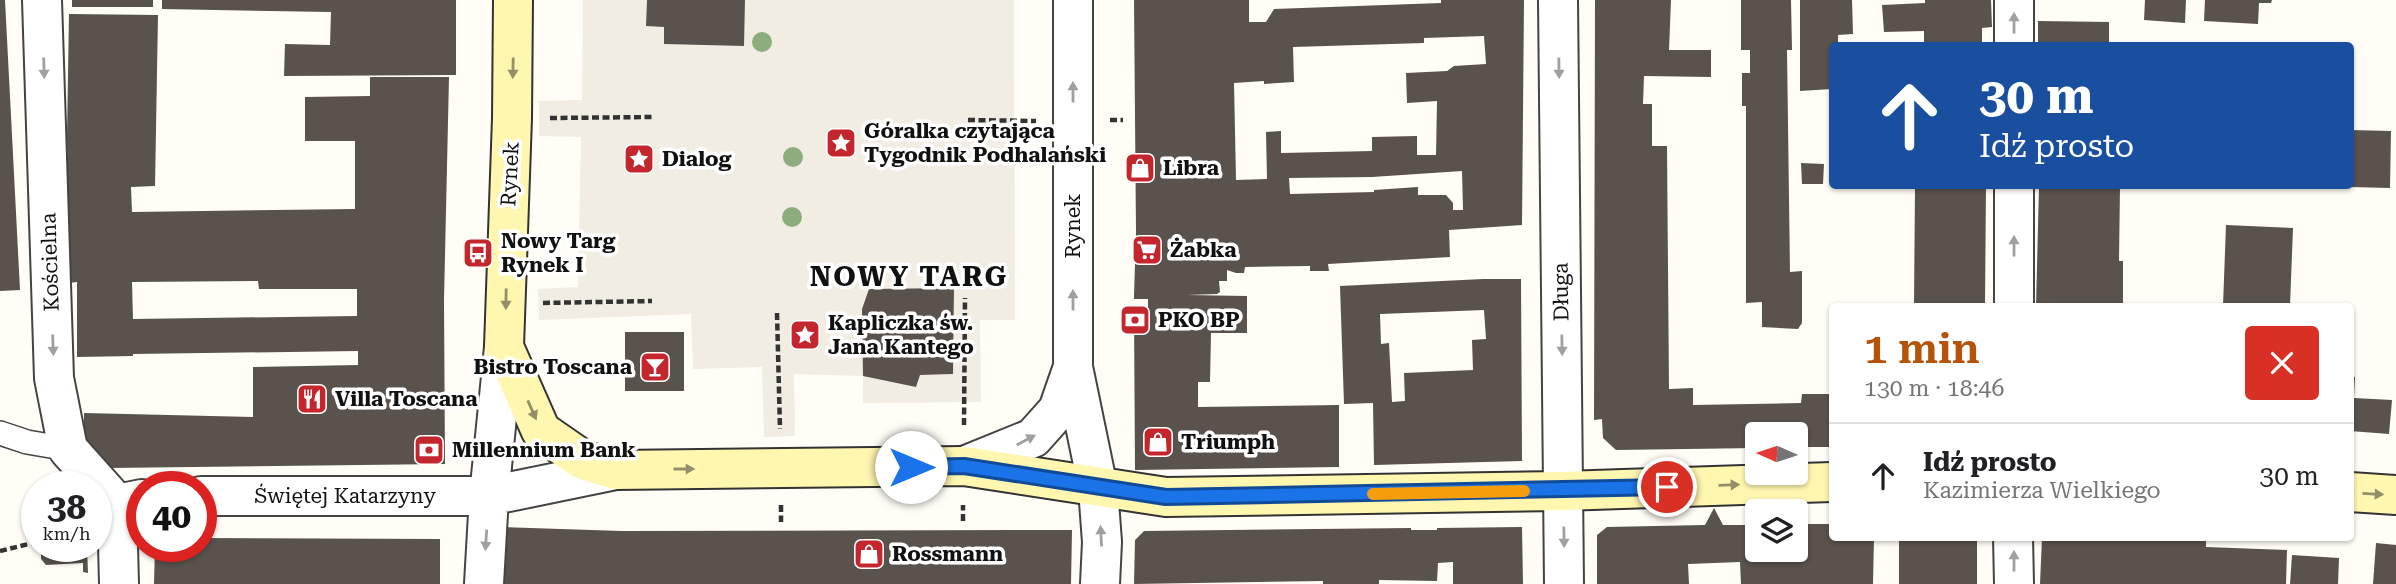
<!DOCTYPE html>
<html lang="pl">
<meta charset="utf-8">
<style>
:root{--surface:#fff;--page:#f2f2f2;--text:#202124;--muted:#757577;--line:#e0e0e0;--accent:#b45309}
body{margin:0;font-family:"Roboto Serif",serif;background:var(--page);color:var(--text);height:100vh;display:flex;flex-direction:column;font-size:26px;white-space:nowrap}
*{box-sizing:border-box;margin:0}
p{font-size:23px;color:var(--muted)}
.icon{flex:none;width:38px;height:38px;fill:none;stroke:currentColor;stroke-width:2;stroke-linecap:round;stroke-linejoin:round}
.map{position:relative;flex:1;overflow:hidden}
.details{position:absolute;left:1829px;top:303px;width:525px;height:238px;display:flex;flex-direction:column;background:var(--surface);border-radius:7px;box-shadow:0 2px 5px #0004}
.details>*{flex:none}
.guide{position:absolute;left:1829px;top:42px;width:525px;height:147px;border-radius:7px;box-shadow:0 2px 5px #0004;background:#1a4fa0;color:#fff;overflow:hidden}
.needle{width:46px;rotate:273deg}
.controls{position:absolute;left:1745px;top:422px;display:grid;gap:14px}
.controls a{display:grid;place-items:center;width:63px;height:63px;border-radius:7px;background:var(--surface);box-shadow:0 2px 5px #0004;font-size:35px}
.speed{position:absolute;left:21px;top:471px;display:flex;gap:14px;font-size:35px;font-weight:700;text-align:center}
.speed>*{display:grid;place-content:center;width:91px;height:91px;border-radius:50%;background:var(--surface);box-shadow:0 2px 5px #0004;line-height:1}
.speed small{font-size:18px;font-weight:400}
.speed .limit{border:10px solid #d22;background:#fff;color:#111}
.pin{position:absolute;display:grid;place-items:center;width:60px;height:60px;color:#fff;margin:-30px;border:4px solid #fff;border-radius:50%;box-shadow:0 2px 7px #0007}
.me{position:absolute;width:77px;margin:-38px;rotate:90deg;stroke-linejoin:round;filter:drop-shadow(0 0 5px #0008)}
.turn{display:flex;align-items:center;gap:24px;height:147px;padding:0 35px;font-size:32px}
.turn .icon{width:91px;height:91px;stroke-width:2.5}
.turn b{display:block;font-size:49px;line-height:60px}
.round{display:grid;place-items:center;flex:none;width:74px;height:74px;border-radius:7px;background:var(--page)}
.summary{display:flex;align-items:center;justify-content:space-between;height:119px;padding:0 35px}
h1{font-size:42px;font-weight:600;line-height:52px;color:var(--accent)}
ul{padding:0;list-style:none}
li{display:flex;align-items:center;gap:21px;height:105px;padding:0 35px;border-top:2px solid var(--line)}
li div{flex:1}
li b{display:block;font-size:26px}
li em{font-style:normal}
.map>svg:first-child{display:block}
.plaza{fill:#f1ede2;fill-rule:evenodd}
.building{fill:#5a524d;fill-rule:evenodd}
.lines{fill:none;stroke-linecap:round;stroke-linejoin:round}
.lane-casing{stroke:#444;stroke-width:26}
.street-casing{stroke:#444;stroke-width:42}
.secondary-casing{stroke:#333;stroke-width:42}
.path{stroke:#333;stroke-width:4.5;stroke-dasharray:7 3.5;stroke-linecap:butt}
.lane{stroke:#fff;stroke-width:23}
.street{stroke:#fff;stroke-width:38}
.secondary{stroke:#fff6b0;stroke-width:38}
.tree{fill:#8dad7f}
.oneway{fill:#a0a0a0}
.oneway2{fill:#948f68}
.route-casing{stroke:#114b97;stroke-width:18}
.route{stroke:#1a73e8;stroke-width:12}
.slow{stroke:#f59e0b;stroke-width:12}
.labels{text-anchor:middle;stroke-width:7;stroke-linejoin:round;paint-order:stroke}
.poi-label{font-size:21px;font-weight:bold;fill:#111;stroke:#fff;text-anchor:start}
.street-label{font-size:21px;fill:#111;stroke:#fff}
.district-label{font-size:28px;font-weight:bold;letter-spacing:2px;fill:#111;stroke:#fff}
</style>
<div class="map">
<svg width="2396" height="584" viewBox="0 0 2396 584">
<rect width="100%" height="100%" fill="#fffdf5"/>
<path class="plaza" d="M583,0h64l17,27v17l79,2 2,-46h269l1,320h-35l1,82 -118,1v-27l-69,-2 1,62 -31,1 -2,-70 -69,2 -2,-55 -152,6 -1,-31 40,-2 3,-150 -42,-1v-35l43,-1zM954,288l-1,86 -33,1 -4,12 -46,-98z"/>
<path class="building" d="M0,0h5l15,290 -20,1z
M72,0h81v7h-81z
M162,0h294v75l-172,1 1,-32 45,1 1,-33 -169,-3z
M647,0h98l-1,46 -80,-2v-17l-18,-1z
M1134,0h115v22h17l8,-13 167,-6v-3h83l-2,225 -73,5 1,27 -122,7 1,7h-19v-5l-65,1 -1,6h-8l-9,-3v11h-8l1,11 -3,2 -30,1 60,1v37h-36l-1,49h-12v25l141,-2v62l-204,3 -1,-156h14v-15h-14v-3l2,-63zM1484,36l2,28 -32,2 -7,5 -41,2 1,30 30,-2 -1,54h-19v-19l-45,1v14l-91,2v-22l-15,1 1,47 -31,1 -2,-97 30,-2v3l30,-2 -1,-35 131,-4v-5zM1462,171l1,39h-10v-7l-7,-8h-28v-8l-44,3v2l-84,2 -1,-16 83,-1z
M1595,0h76l-2,50h42v27l-67,-1 -1,28h9v42h15l2,243 24,-1v17l108,-2 1,-9h30v53h-36v-13h-39v14l-141,2 -13,-12 -1,-19 -8,1z
M1741,0h50l1,50h-5l3,222 12,-1v52l-4,6 -36,-2v-25l-16,1v-197h-4v-33h8v-23h-9z
M1800,0h52l1,34 -15,1v11h-6v43l-32,2z
M1925,0h66l1,27 -10,1v18h-58v-15l-40,1 -2,-27 43,-2z
M2145,0h41l-1,23 -41,-3z
M2205,0h67l-1,3h-12l-1,21 -54,-3z
M69,14l89,1 -3,171 -24,1 1,25 223,-3v-68h-50v-44l65,-1v-19h79l-5,223 1,164 -336,4 -25,-24v-31l169,4v-50l105,-2v-14l-225,3v2l-56,1v-75l-8,1 -2,-147zM258,281l1,8h98v27l-224,3 -1,-37z
M2038,21l71,1v24h-71z
M2350,130l41,1 -1,57 -40,-1z
M1801,163l23,1 -1,20h-21z
M1915,186h71l-1,120h-71z
M2039,186h81l-1,75h4v45h-87z
M2226,225l67,3 -3,78h-67z
M1483,279h38l1,182 -148,4 -1,-62 -29,1 -4,-118zM1484,310l2,29 -14,1 1,30 -69,3 1,28 -13,1 -3,-59 -8,1 -1,-30z
M954,288l-1,86 -33,1 -4,12 -53,-11 -1,-67 7,-20z
M625,332h59v59h-59z
M2350,376l5,1 -1,21 38,2 -3,34 -39,-3z
M1714,508l9,17h34v25h39v-26h36v13h42l-1,47h-132l-1,-22 -52,2 1,20h-92v-49l10,-8 98,-2z
M503,527l118,4 451,-1 -1,54h-569z
M1522,527l1,57h-70v-22l-15,1 -1,18 -58,-1v4h-56v-3l-189,3 1,-44 9,-9 267,-3v2h26v-2z
M1899,537h78v47h-78z
M2042,537h164v10l81,3 -1,34h-246z
M201,538l239,1v45h-286l1,-38h46z
M2376,543l20,2v39h-23z
M41,546h46l1,27 -5,-1v-9l-37,2 -5,-6z
M2292,555l47,3 -1,26h-48z"/>
<g class="lines">
<g class="lane-casing">
<path id="lane" d="M0,433l27,9 41,7"/>
</g>
<g class="street-casing">
<path id="street" d="M42,0l12,378 14,71 49,55 25,-5
M1073,0v367l25,121 4,54 -2,42
M1558,0l6,584
M2014,46v-46
M2014,306v-120
M964,466l69,-28 25,-28 15,-43
M201,496h288l127,-26
M117,504l2,80
M2013,537l1,47
M484,584l5,-88 15,-149"/>
</g>
<g class="secondary-casing">
<path id="secondary" d="M513,0l-1,118 -8,229 37,84 42,29 33,10 348,-4 202,31 397,-6 269,-9
M2350,492l46,3"/>
</g>
<path class="path" d="M550,118l104,-1
M968,120l68,1
M1110,120h13
M543,303l109,-2
M777,313l3,116
M964,425l1,-127
M781,505v17
M963,521v-16
M0,551l37,-9"/>
<use href="#lane" class="lane"/>
<use href="#street" class="street"/>
<use href="#secondary" class="secondary"/>
</g>
<g class="tree">
<circle cx="762" cy="42" r="10"/>
<circle cx="793" cy="157" r="10"/>
<circle cx="792" cy="217" r="10"/>
</g>
<defs><path id="oneway-solid" d="M-6-.8H1V-3.2L6.5 0L1 3.2V.8H-6Z" transform="scale(1.75)"/></defs>
<g class="oneway">
<use href="#oneway-solid" transform="translate(2014 23) rotate(-90)"/>
<use href="#oneway-solid" transform="translate(44 68) rotate(88)"/>
<use href="#oneway-solid" transform="translate(1559 68) rotate(89)"/>
<use href="#oneway-solid" transform="translate(1073 92) rotate(-90)"/>
<use href="#oneway-solid" transform="translate(2014 246) rotate(-90)"/>
<use href="#oneway-solid" transform="translate(1073 300) rotate(-90)"/>
<use href="#oneway-solid" transform="translate(53 345) rotate(88)"/>
<use href="#oneway-solid" transform="translate(1562 345) rotate(89)"/>
<use href="#oneway-solid" transform="translate(1026 440) rotate(-28)"/>
<use href="#oneway-solid" transform="translate(1101 536) rotate(-93)"/>
<use href="#oneway-solid" transform="translate(1564 537) rotate(89)"/>
<use href="#oneway-solid" transform="translate(486 540) rotate(94)"/>
<use href="#oneway-solid" transform="translate(2014 561) rotate(-90)"/>
</g>
<g class="oneway2">
<use href="#oneway-solid" transform="translate(513 68) rotate(91)"/>
<use href="#oneway-solid" transform="translate(506 299) rotate(91)"/>
<use href="#oneway-solid" transform="translate(532 410) rotate(66)"/>
<use href="#oneway-solid" transform="translate(684 469)"/>
<use href="#oneway-solid" transform="translate(1729 485) rotate(-2)"/>
<use href="#oneway-solid" transform="translate(2373 494) rotate(3)"/>
</g>
<g class="lines">
<g class="route-casing">
<path id="route" d="M911,467l53,-1 202,31 501,-10"/>
</g>
<use href="#route" class="route"/>
<path class="slow" d="M1373,494l151,-3"/>
</g>
<defs>
<g id="sight-square" transform="scale(1.575)"><rect x="-9" y="-9" width="18" height="18" rx="4" fill="#c4262e" stroke="#fff"/><path d="M0-6L1.8-2.2L6-1.7L2.9 1.2L3.7 5.4L0 3.3L-3.7 5.4L-2.9 1.2L-6-1.7L-1.8-2.2Z" fill="#fff"/></g>
<g id="shop-square" transform="scale(1.575)"><rect x="-9" y="-9" width="18" height="18" rx="4" fill="#c4262e" stroke="#fff"/><path d="M-5-2.5h2.3a2.7 3.5 0 0 1 5.4 0H5L5.5 6h-11ZM-1.5-2.5h3a1.5 2.3 0 0 0-3 0Z" fill="#fff"/></g>
<g id="supermarket-square" transform="scale(1.575)"><rect x="-9" y="-9" width="18" height="18" rx="4" fill="#c4262e" stroke="#fff"/><path d="M-6-5.5h2.5l.6 2H6L4.5 2H-2.5L-4.4-4H-6ZM-1.5 3.2a1.3 1.3 0 1 0 .1 0ZM3 3.2a1.3 1.3 0 1 0 .1 0Z" fill="#fff"/></g>
<g id="bus-square" transform="scale(1.575)"><rect x="-9" y="-9" width="18" height="18" rx="4" fill="#c4262e" stroke="#fff"/><path d="M-5-6H5V4H4V6H2V4H-2V6H-4V4H-5ZM-3.5-4V0h7V-4ZM-3.5 1.2v1.5H-2V1.2ZM2 1.2v1.5H3.5V1.2Z" fill="#fff"/></g>
<g id="bank-square" transform="scale(1.575)"><rect x="-9" y="-9" width="18" height="18" rx="4" fill="#c4262e" stroke="#fff"/><path d="M-6-4H6V4H-6ZM0-2.3a2.3 2.3 0 1 0 0 4.6a2.3 2.3 0 1 0 0-4.6Z" fill="#fff"/></g>
<g id="bar-square" transform="scale(1.575)"><rect x="-9" y="-9" width="18" height="18" rx="4" fill="#c4262e" stroke="#fff"/><path d="M-6-5H6L.8 .8V4.5H3.5V6h-7V4.5H-.8V.8Z" fill="#fff"/></g>
<g id="restaurant-square" transform="scale(1.575)"><rect x="-9" y="-9" width="18" height="18" rx="4" fill="#c4262e" stroke="#fff"/><path d="M-5-6h1v4h1v-4h1v4h1v-4h1v5L-1.5 .5V6h-2V.5L-5-1ZM5-6V6H3V1.5H1.5Q1.5-4 5-6Z" fill="#fff"/></g>
</defs>
<g fill-rule="evenodd">
<use href="#sight-square" x="841" y="143"/>
<use href="#sight-square" x="639" y="159"/>
<use href="#shop-square" x="1140" y="168"/>
<use href="#supermarket-square" x="1147" y="250"/>
<use href="#bus-square" x="478" y="253"/>
<use href="#bank-square" x="1135" y="320"/>
<use href="#sight-square" x="805" y="335"/>
<use href="#bar-square" x="655" y="367"/>
<use href="#restaurant-square" x="312" y="399"/>
<use href="#shop-square" x="1158" y="442"/>
<use href="#bank-square" x="429" y="450"/>
<use href="#shop-square" x="869" y="554"/>
</g>
<g class="labels">
<g class="poi-label">
<text x="864" y="138">Góralka czytająca<tspan x="864" dy="24">Tygodnik Podhalański</tspan></text>
<text x="662" y="166">Dialog</text>
<text x="1163" y="175">Libra</text>
<text x="501" y="248">Nowy Targ<tspan x="501" dy="24">Rynek I</tspan></text>
<text x="1170" y="257">Żabka</text>
<text x="1158" y="327">PKO BP</text>
<text x="828" y="330">Kapliczka św.<tspan x="828" dy="24">Jana Kantego</tspan></text>
<text x="632" y="374" text-anchor="end">Bistro Toscana</text>
<text x="335" y="406">Villa Toscana</text>
<text x="1181" y="449">Triumph</text>
<text x="452" y="457">Millennium Bank</text>
<text x="892" y="561">Rossmann</text>
</g>
<g class="street-label">
<text transform="translate(510 174) rotate(-87)" y="7">Rynek</text>
<text transform="translate(1073 226) rotate(-90)" y="7">Rynek</text>
<text transform="translate(50 262) rotate(-92)" y="7">Kościelna</text>
<text transform="translate(1561 292) rotate(-91)" y="7">Długa</text>
<text x="345" y="503">Świętej Katarzyny</text>
</g>
<g class="district-label">
<text x="909" y="286">NOWY TARG</text>
</g>
</g>
</svg>
<div class="controls">
<a><svg class="needle" viewBox="-14 -14 28 28"><path d="M0-13l5 13h-10z" fill="#e53935"/><path d="M0 13l5-13h-10z" fill="#757577"/></svg></a>
<a><svg class="icon" aria-label="layers" viewBox="0 0 24 24"><path d="M12 4l9 5-9 5-9-5zM3 14l9 5 9-5"/></svg></a>
</div>
<div class="speed"><div>38<small>km/h</small></div><div class="limit">40</div></div>
<div class="pin" style="left:1667px;top:487px;background:#d93025"><svg class="icon" aria-label="arrive" viewBox="0 0 24 24"><path d="M6 21V4h12l-3 4 3 4H6"/></svg></div>
<svg class="me" style="left:911px;top:467px" viewBox="-20 -20 40 40"><circle r="19" fill="#fff"/><path d="M0-13L10 11 0 6-10 11z" fill="#1a73e8"/></svg>
<div class="guide">
<div class="turn"><svg class="icon" aria-label="ahead" viewBox="0 0 24 24"><path d="M12 20V5M6 11l6-6 6 6"/></svg><div><b>30 m</b>Idź prosto</div></div>
</div>
<section class="details">
<div class="summary"><div><h1>1 min</h1><p>130 m · 18:46</p></div><a class="round" style="background:#d93025;color:#fff"><svg class="icon" aria-label="close" viewBox="0 0 24 24"><path d="M6 6l12 12M18 6L6 18"/></svg></a></div>
<ul>
<li><svg class="icon" aria-label="ahead" viewBox="0 0 24 24"><path d="M12 20V5M6 11l6-6 6 6"/></svg><div><b>Idź prosto</b><p>Kazimierza Wielkiego</p></div><em>30 m</em></li>
</ul>
</section>
</div>
